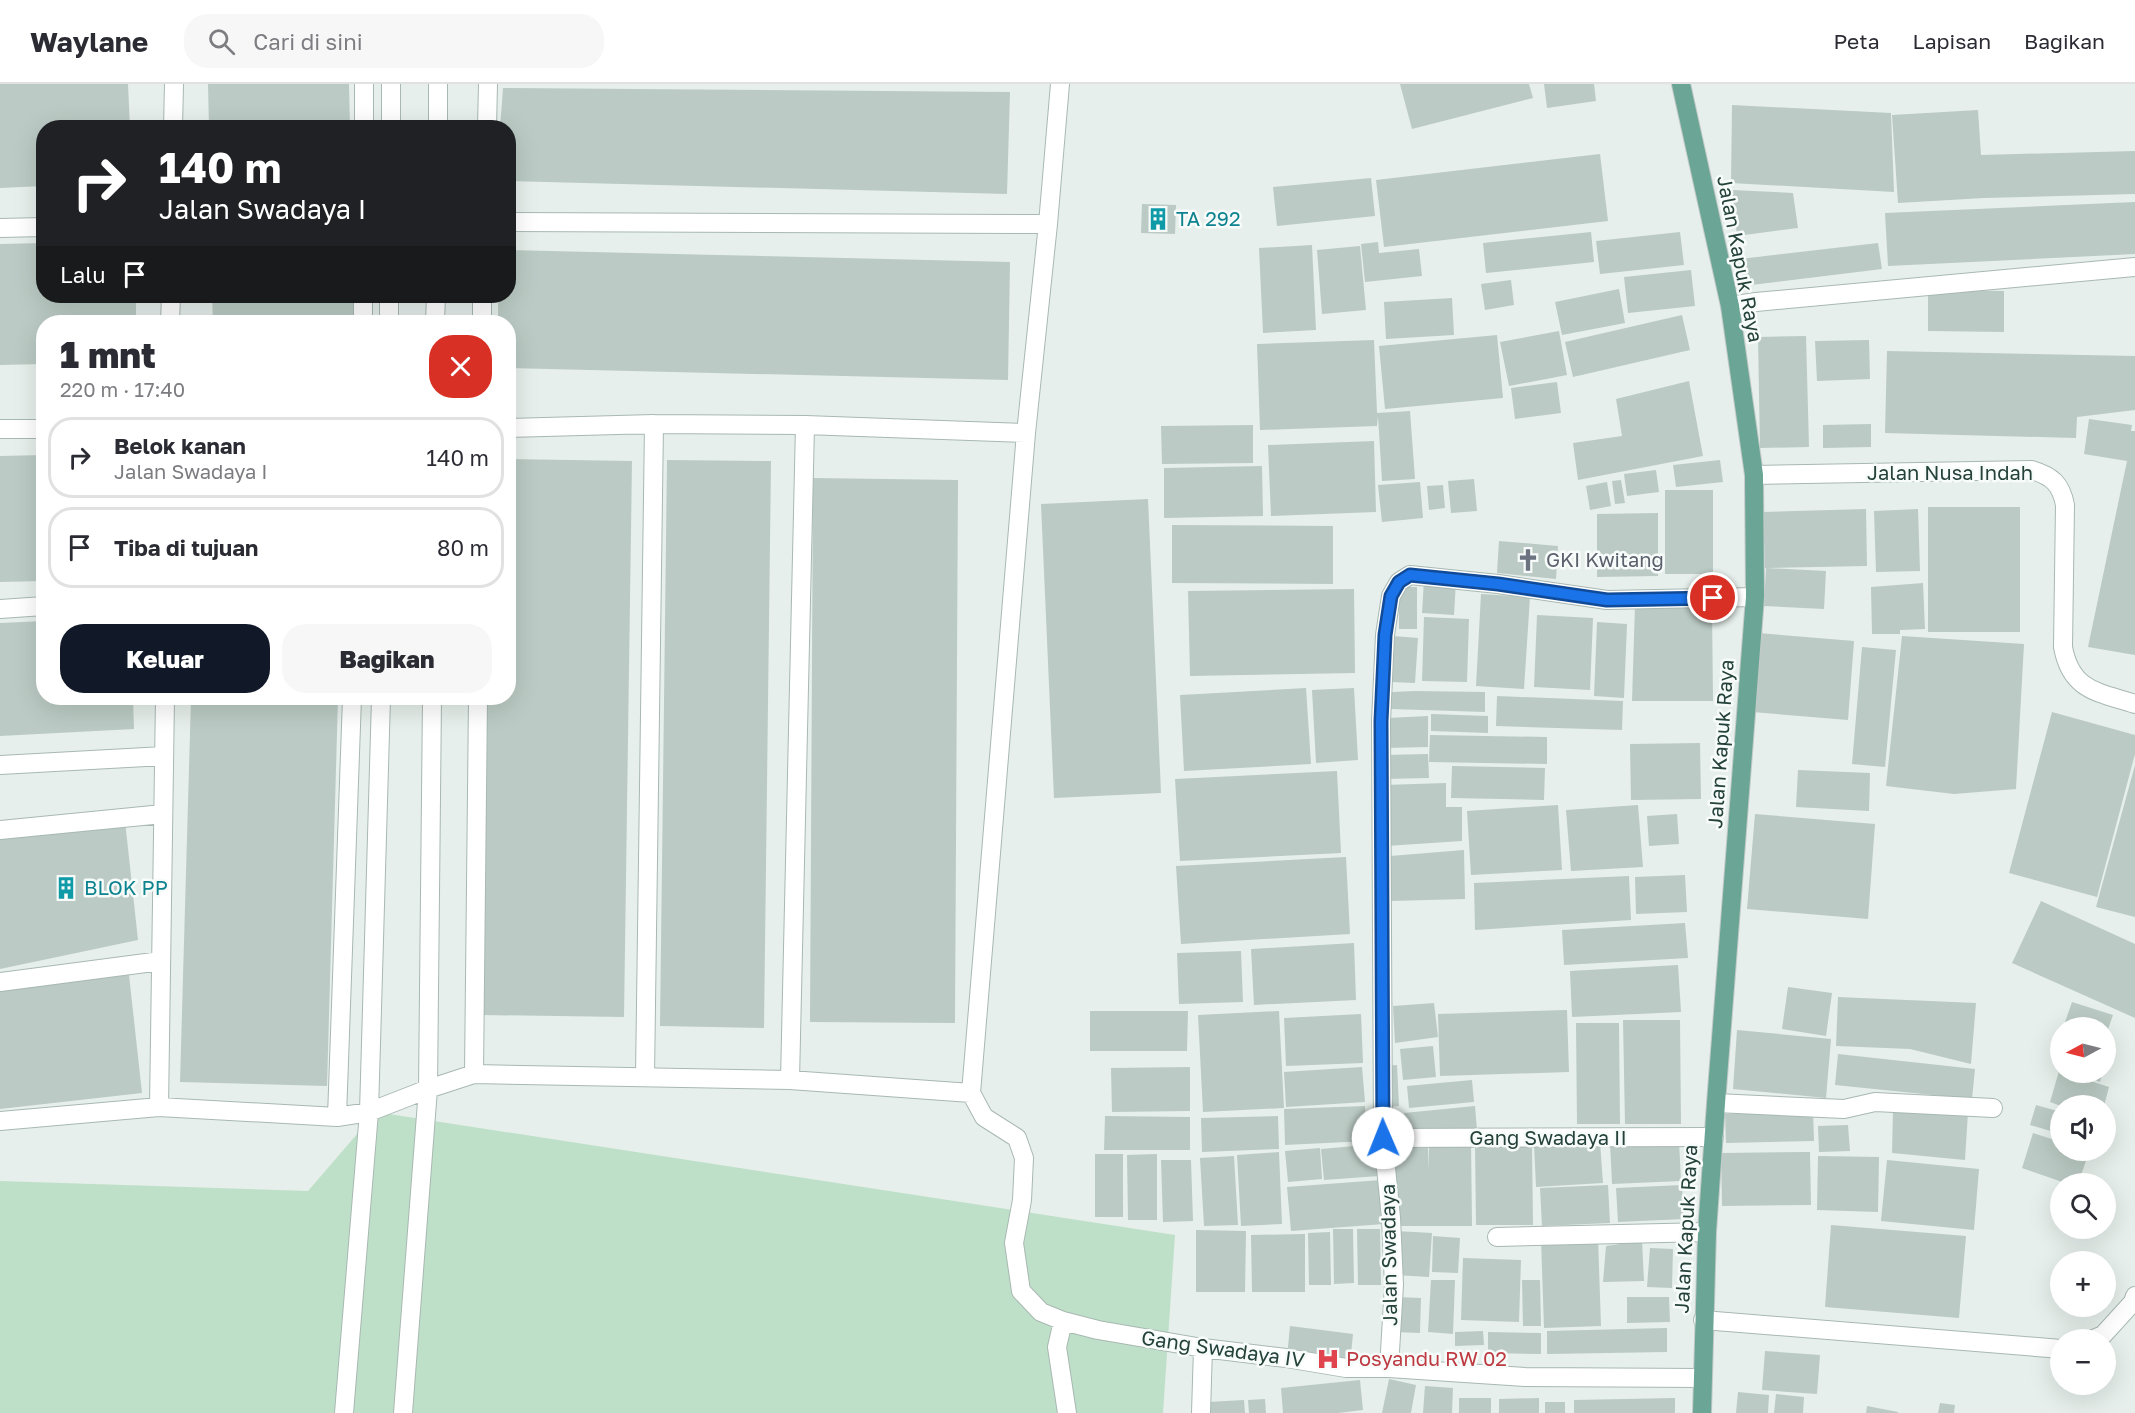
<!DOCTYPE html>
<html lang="id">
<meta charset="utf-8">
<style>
:root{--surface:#fff;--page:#f7f7f7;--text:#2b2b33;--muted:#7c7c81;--line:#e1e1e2;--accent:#111827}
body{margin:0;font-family:"Golos Text",sans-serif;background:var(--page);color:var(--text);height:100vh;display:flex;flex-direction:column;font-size:22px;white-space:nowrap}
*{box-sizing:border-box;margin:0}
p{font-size:20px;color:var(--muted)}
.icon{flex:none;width:33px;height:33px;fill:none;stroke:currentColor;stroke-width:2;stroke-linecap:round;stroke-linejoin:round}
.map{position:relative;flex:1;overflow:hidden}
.side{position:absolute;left:36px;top:231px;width:480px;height:390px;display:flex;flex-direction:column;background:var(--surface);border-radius:24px;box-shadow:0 6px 24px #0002}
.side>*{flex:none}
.banner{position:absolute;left:36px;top:36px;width:480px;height:183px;border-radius:24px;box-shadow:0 6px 24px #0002;background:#202124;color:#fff;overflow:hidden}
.needle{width:39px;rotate:263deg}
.controls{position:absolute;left:2050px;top:933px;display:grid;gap:12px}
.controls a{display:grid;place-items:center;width:66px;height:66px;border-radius:50%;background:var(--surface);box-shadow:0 6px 24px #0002;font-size:30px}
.pin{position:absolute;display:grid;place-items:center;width:51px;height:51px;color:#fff;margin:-26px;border:3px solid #fff;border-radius:50%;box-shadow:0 2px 6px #0007}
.me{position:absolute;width:66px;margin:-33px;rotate:359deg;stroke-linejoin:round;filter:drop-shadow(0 0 4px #0008)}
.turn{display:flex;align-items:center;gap:21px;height:126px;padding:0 24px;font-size:27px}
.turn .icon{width:78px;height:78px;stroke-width:2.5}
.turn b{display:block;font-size:42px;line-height:51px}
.then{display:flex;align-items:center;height:57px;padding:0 24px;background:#0003;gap:12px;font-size:22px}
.round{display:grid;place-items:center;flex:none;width:63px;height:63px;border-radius:24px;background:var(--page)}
.headline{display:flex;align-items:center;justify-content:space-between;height:102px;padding:0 24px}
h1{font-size:36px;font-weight:800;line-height:45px}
.cta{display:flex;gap:12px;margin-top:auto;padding:12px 24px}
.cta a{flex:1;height:69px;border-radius:24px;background:var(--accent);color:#fff;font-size:24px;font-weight:800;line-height:69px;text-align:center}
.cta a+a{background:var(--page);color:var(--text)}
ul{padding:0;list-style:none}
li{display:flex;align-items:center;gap:18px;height:81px;margin:0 12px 9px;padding:0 12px;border:3px solid var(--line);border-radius:24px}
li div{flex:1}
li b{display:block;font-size:22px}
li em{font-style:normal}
header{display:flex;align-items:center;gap:36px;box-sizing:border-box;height:84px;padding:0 30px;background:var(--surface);border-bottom:2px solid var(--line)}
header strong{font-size:28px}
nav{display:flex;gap:33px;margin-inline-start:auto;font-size:21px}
.search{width:420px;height:54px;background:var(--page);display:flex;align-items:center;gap:15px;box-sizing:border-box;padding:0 21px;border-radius:24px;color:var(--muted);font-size:22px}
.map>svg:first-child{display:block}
.green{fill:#bfe0c8}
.building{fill:#bbcac4}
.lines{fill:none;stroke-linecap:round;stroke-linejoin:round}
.minor-casing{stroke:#a8b8b2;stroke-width:20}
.major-casing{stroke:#c2cac8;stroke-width:20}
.minor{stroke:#fff;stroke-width:18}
.major{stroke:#6aa596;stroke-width:18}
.route-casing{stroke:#114b97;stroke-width:15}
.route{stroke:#1a73e8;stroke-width:10}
.labels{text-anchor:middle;stroke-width:5;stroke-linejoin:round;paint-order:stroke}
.culture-label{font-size:20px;fill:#0d838f;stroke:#f7fbf9;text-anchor:start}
.street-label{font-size:20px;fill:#24423a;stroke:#f7fbf9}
.worship-label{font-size:20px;fill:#5b616d;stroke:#f7fbf9;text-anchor:start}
.health-label{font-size:20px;fill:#be3a42;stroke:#f7fbf9;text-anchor:start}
</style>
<header>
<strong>Waylane</strong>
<div class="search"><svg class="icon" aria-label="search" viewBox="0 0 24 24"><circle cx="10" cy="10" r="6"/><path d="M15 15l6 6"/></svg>Cari di sini</div>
<nav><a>Peta</a><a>Lapisan</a><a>Bagikan</a></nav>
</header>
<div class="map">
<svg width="2135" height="1329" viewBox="0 0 2135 1329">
<rect width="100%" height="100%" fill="#e6efeb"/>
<path class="green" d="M376,1028l799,123 -12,178h-1163v-232l308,10z"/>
<path class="building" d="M0,0h128l2,44h-86v58l-44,2z
M208,0h141l1,44h-141z
M1400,0h129l4,14 -121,31z
M1544,0h50l2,17 -49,7z
M503,4l507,4 -3,102 -499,-13v-53h-8z
M1732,21l159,8 3,79 -163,-9z
M1978,26l3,45 154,-4v43l-151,4 -86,5 -6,-88z
M1600,70l8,67 -224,26 -8,-67z
M1371,94l4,38 -98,10 -4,-39z
M1732,106l61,3 5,35 -61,8z
M2135,118v52l-247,12 -3,-53z
M1142,120l34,1 -1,29 -34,-1z
M1591,148l3,30 -108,11 -3,-30z
M1680,148l4,33 -84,9 -4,-33z
M1378,158l1,11 40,-4 3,27 -57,6 -4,-38z
M44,159v53h92v26h-92v42l-44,1v-121z
M1878,159l4,26 -139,17 -3,-27z
M1312,161l4,85 -53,3 -4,-85z
M1360,162l6,64 -44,4 -5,-64z
M508,166l502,12 -2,118 -500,-12v-46h-10v-26h10z
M1691,186l4,36 -67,7 -4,-36z
M1511,196l3,25 -29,5 -4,-26z
M1619,205l6,34 -63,12 -7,-33z
M1928,206l76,1v41l-76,-1z
M212,212h141v26h-140z
M1452,214l2,37 -68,4 -2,-37z
M1682,231l8,35 -117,27 -8,-35z
M1559,247l8,44 -58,11 -9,-44z
M1497,251l6,63 -118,11 -6,-63z
M1806,252l3,111 -49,1 -2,-111z
M1374,256l3,73 33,-2 5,68 -33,2 -4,-65 -1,10 -117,4 -3,-86z
M1869,256l1,39 -53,2 -2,-40z
M1887,267l248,5v54l-58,7 -1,21 -191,-5z
M1689,297l14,75 -125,24 -5,-37 49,-7 -6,-37z
M1557,298l4,31 -46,6 -4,-31z
M2089,335l43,6 -1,6h4v224l-47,-8 39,-186 -43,-7z
M1871,340v23l-48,1v-23z
M1253,341v38l-91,1 -1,-38z
M1374,357l2,71 -105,4 -3,-71z
M44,371v126l-44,1v-126z
M508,375l124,2 -8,556 -142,-2 5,-317h21z
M667,376l104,1 -7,567 -104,-2z
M1720,376l3,22 -47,5 -3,-22z
M1262,382l1,50 -99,2v-50z
M1656,386l3,22 -32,4 -3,-22z
M813,394l145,2 -3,543 -145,-1z
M1474,395l3,32 -26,2 -3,-32z
M1621,396l4,23 -10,1 -3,-23z
M1420,398l3,36 -41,4 -4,-37z
M1607,398l4,24 -21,4 -4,-24z
M1443,401l2,23 -16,2 -2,-24z
M1665,406h48v84h-48z
M1148,415l13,294 -107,5 -13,-294z
M1928,423h92v125h-92z
M1866,425l1,57 -102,2 -2,-56z
M1918,425l2,62 -44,1 -2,-61z
M1658,429v63l-61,1v-63z
M1172,441l161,1v58l-161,-1z
M1499,457l59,5 -2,33 -59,-6z
M1766,484l60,3 -2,38 -60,-3z
M1424,496l32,1 -2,34 -32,-2z
M1923,499l2,46 -25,1v4h-28l-1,-47z
M1399,503h18v42h-18z
M1354,505l1,84 -165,3 -2,-85z
M1481,510l49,3 -6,92 -48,-3z
M1635,521l77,2 1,94h-81z
M1537,531l56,3 -3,72 -56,-3z
M1424,533l45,2 -2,63 -45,-1z
M44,537v77h89l1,31 -134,7v-113z
M1597,538l30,2 -3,74 -30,-2z
M1758,549l96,8 -6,79 -96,-8z
M1393,552l25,2 -3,45 -24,-1z
M1902,552l122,8 -8,145 -62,5 -68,-8z
M1862,563l34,3 -11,117 -33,-3z
M1306,604l5,76 -127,7 -4,-76z
M1354,604l4,72 -42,3 -4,-73z
M1414,607l71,1v20l-94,-3 1,-17z
M1497,612l126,5 -1,29 -126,-4z
M191,614h147l-11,388 -147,-4z
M2052,628l83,23v19l-38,143 -88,-24z
M1431,630l57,2v17l-57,-2z
M1428,632v31l-43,1 2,-30z
M1430,651l117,2v27l-118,-2z
M1700,659l1,56 -70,1 -1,-56z
M1428,670l1,24 -45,1v-24z
M2135,681v152l-39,-10z
M1452,682l93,2 -1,32 -93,-2z
M1798,686l72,3 -1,38 -73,-4z
M1337,687l4,82 -161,8 -5,-82z
M1446,699v24h16v34l-76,5 -2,-61z
M1558,721l4,65 -91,5 -4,-64z
M1638,721l5,62 -72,4 -5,-61z
M1677,730l2,30 -30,2 -2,-30z
M1755,730l120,10 -7,95 -121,-10z
M125,737l13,119 -138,29v-134z
M1464,766l1,49 -74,2 -1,-45z
M1346,773l4,77 -169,10 -5,-78z
M1685,791l2,37 -51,2 -1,-37z
M1629,792l2,44 -156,10 -1,-47z
M2041,817l94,43v74l-123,-55z
M1685,839l3,35 -124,7 -2,-35z
M1354,859l2,57 -102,5 -3,-56z
M1241,867l2,51 -64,2 -2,-51z
M1678,881l3,47 -109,5 -2,-46z
M129,891l13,118 -142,16v-119z
M1788,903l44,6 -6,43 -44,-7z
M1838,913l138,6 -5,61 -61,-15 -74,-3z
M2072,918l41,13 -7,20v-7h-43z
M1434,919l4,34 -43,6 -2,-37z
M1567,926l2,62 -129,4 -2,-62z
M1090,927h98l-1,40h-97z
M1279,927l5,97 -81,4 -5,-97z
M1361,930l2,49 -77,3 -2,-48z
M1623,936h57l1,104h-56z
M1576,939h43l1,101h-43z
M1737,946l94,9 -5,59 -93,-9z
M2061,961v23l-7,-3z
M1433,962l3,31 -33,3 -3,-31z
M1838,970l137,15 -3,30 -137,-14z
M1397,981l2,41 -13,1 -2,-41z
M1190,983v44l-78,1 -1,-44z
M1362,983l3,35 -79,5 -2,-35z
M2059,987l50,16 -5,19h-43l-11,-4z
M2075,988h28l-3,10z
M1472,996l2,22 -65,6 -2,-22z
M2036,1021l25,7v22l-31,-9z
M1365,1022l2,35 -82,4 -1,-36z
M1475,1022l2,24 -71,6 -2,-23z
M1893,1025l75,3 -3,48 -73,-7z
M1813,1027l1,30 -88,2 -1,-29z
M1105,1032l85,1v33h-86z
M1278,1032l1,33 -77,3 -1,-34z
M1848,1041l2,26 -31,1 -1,-26z
M2033,1049l28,9v8l28,2 -11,32h-10l-46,-16z
M1429,1057h42l1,85h-75l-2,-78h33l1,22z
M1679,1057l2,40 -69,3 -2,-41z
M1600,1058l3,41 -67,4 -2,-42z
M1377,1060l2,32 -55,4 -3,-31z
M1532,1060l1,81h-57l-1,-80z
M1320,1064l2,31 -34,3 -3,-31z
M1279,1068l3,72 -41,2 -4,-71z
M1810,1068l1,53 -89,1 -1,-53z
M1095,1070h28v63h-28z
M1157,1070v66h-29l-1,-65z
M1234,1072l4,69 -34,1 -4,-68z
M1818,1072l61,1 -1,55 -61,-2z
M1161,1076h30l2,61 -30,1z
M1887,1076l92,9 -5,61 -93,-9z
M1381,1096l3,44 -93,7 -4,-44z
M1608,1101l2,38 -68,3 -2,-38z
M1682,1101l2,34 -66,3 -2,-34z
M1831,1141l135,11 -7,82 -134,-11z
M1333,1145h20l1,54 -20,1z
M1357,1145h23l1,56h-23z
M1196,1146l50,1 -1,61h-49z
M1396,1147l36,2 -3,44 -35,-2z
M1330,1148l1,53h-22l-1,-52z
M1305,1150v58h-53l-1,-57z
M1433,1152l27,2 -2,35 -26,-1z
M1598,1154l3,88 -57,2 -3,-88z
M1642,1157l2,40 -41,1 3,-36z
M1650,1164l23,1 -1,39 -25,-1z
M1463,1174l58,2 -2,62 -58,-2z
M1431,1196h24l-2,54 -25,-2z
M1522,1196h18l1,46h-18z
M1397,1213l24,1 -1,35 -25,-1z
M1627,1213h42l1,25 -43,1z
M1290,1242l63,8 -3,30 -63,-7z
M1667,1244v24l-120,2v-23z
M1483,1247l1,14 -29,1v-14z
M1488,1248l53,1v21l-53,-1z
M1765,1267l55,4 -3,39 -55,-4z
M1389,1295l27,6 -5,28h-29z
M1360,1296l3,30 -25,3h-55l-2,-25z
M1425,1302l28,2 -1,25h-29z
M1738,1308l31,3 -1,18h-32z
M1776,1310l28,3 -1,16h-29z
M1459,1314h32v15h-32z
M1539,1314v15h-40v-14z
M1675,1314v15h-101v-13z
M1265,1315l1,14h-17l-1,-13z
M1244,1316l1,13h-37v-11z
M1545,1318h20v11h-20z
M1940,1319l15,2 -1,8h-16z
M1867,1322l31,6v1h-32z"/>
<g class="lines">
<g class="minor-casing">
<path id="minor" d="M173,44l1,-44
M364,44v-44
M391,44v-44
M438,44v-44
M487,44l1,-44
M508,138l540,2
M0,144l44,-1
M1730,222l26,-4 379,-35
M170,238l1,-26
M363,238v-26
M389,238v-26
M435,238l1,-26
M482,238v-26
M508,344l146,-4 151,1 221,8
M0,345h44
M1754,391l278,-5c20,6 29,14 33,35l-2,142c8,44 35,45 72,57
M0,525l44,-3
M0,681l164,-9
M0,746l163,-16
M0,898l161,-21
M474,990l4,-376
M645,993l9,-653
M790,996l15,-655
M971,1009l55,-660 22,-209 12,-140
M971,1009l13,24 33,21 7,20 -2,42 -8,43 7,48 20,21 22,9 35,9 105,18 83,10 60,10h43l136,9 177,1
M1716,1019l128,6 31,-7 118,6
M159,1023l6,-409
M337,1033l15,-419
M0,1037l159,-14 178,10 32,-5 59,-23 46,-15 316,6 181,13
M1383,1054l331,-1
M1497,1153l210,-5
M1703,1236l358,29
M1063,1237l-6,26 10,66
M2091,1256l12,-5 30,-33 2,-6
M1389,1284l5,-83 -3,-67 -8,-80 -2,-417 4,-86 6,-39 8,-14 11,-7 88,9 109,16 148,-3
M344,1329l25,-301 12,-414
M403,1329l25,-324 4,-391
M1201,1329l2,-65"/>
</g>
<g class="major-casing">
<path id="major" d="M1681,0l49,222 24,169 1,122 -39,506 -9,129 -5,181"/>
</g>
<use href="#minor" class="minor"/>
<use href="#major" class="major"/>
</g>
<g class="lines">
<g class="route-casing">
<path id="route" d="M1383,1054l-2,-417 4,-86 6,-39 8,-14 11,-7 88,9 109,16 106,-2"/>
</g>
<use href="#route" class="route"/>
</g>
<defs>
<g id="building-bare" transform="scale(1.8)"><path d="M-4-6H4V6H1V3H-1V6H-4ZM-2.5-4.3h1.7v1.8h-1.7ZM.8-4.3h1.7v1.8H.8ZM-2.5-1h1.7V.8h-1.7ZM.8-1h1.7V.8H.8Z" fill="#0f9aa8" stroke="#f7fbf9" stroke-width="2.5" paint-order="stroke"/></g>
<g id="church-bare" transform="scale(1.8)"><path d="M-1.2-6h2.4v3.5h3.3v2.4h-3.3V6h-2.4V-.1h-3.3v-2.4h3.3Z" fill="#6b7280" stroke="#f7fbf9" stroke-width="2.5" paint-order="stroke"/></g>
<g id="hospital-bare" transform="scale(1.8)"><path d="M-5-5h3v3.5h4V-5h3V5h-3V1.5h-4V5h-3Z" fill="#e0444e" stroke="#f7fbf9" stroke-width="2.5" paint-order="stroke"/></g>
</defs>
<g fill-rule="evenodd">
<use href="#building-bare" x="1158" y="135"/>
<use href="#church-bare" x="1528" y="476"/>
<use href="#building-bare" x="66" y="804"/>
<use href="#hospital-bare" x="1328" y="1275"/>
</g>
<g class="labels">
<g class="culture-label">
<text x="1176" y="142">TA 292</text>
<text x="84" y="811">BLOK PP</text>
</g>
<g class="street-label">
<text transform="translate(1740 175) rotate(79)" y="7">Jalan Kapuk Raya</text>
<text x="1950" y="396">Jalan Nusa Indah</text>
<text transform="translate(1721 660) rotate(-86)" y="7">Jalan Kapuk Raya</text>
<text x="1548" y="1061">Gang Swadaya II</text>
<text transform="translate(1686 1145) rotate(-87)" y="7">Jalan Kapuk Raya</text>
<text transform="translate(1389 1171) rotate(-91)" y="7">Jalan Swadaya</text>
<text transform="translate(1223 1265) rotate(8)" y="7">Gang Swadaya IV</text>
</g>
<g class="worship-label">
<text x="1546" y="483">GKI Kwitang</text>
</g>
<g class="health-label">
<text x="1346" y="1282">Posyandu RW 02</text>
</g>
</g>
</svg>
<div class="controls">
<a><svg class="needle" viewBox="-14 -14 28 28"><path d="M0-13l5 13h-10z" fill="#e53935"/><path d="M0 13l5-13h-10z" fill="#7c7c81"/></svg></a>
<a><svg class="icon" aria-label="sound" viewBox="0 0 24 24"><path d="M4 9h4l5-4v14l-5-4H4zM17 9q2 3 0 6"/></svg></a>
<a><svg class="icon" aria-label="search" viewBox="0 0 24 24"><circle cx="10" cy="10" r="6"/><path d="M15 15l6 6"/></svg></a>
<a>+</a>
<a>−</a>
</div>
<div class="pin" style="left:1713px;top:514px;background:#d93025"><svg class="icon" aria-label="arrive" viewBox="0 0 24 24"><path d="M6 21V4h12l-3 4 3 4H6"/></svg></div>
<svg class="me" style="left:1383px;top:1054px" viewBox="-20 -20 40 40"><circle r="19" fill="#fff"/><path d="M0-13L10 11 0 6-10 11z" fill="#1a73e8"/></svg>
<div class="banner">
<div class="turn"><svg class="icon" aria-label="right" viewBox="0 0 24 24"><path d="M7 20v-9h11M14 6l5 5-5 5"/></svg><div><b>140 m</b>Jalan Swadaya I</div></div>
<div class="then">Lalu<svg class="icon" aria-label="arrive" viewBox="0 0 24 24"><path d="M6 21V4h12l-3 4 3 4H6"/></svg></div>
</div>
<section class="side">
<div class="headline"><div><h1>1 mnt</h1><p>220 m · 17:40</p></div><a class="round" style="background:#d93025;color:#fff"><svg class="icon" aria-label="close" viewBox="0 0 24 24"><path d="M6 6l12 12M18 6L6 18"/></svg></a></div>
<ul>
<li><svg class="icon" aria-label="right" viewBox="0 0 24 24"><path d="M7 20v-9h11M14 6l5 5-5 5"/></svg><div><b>Belok kanan</b><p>Jalan Swadaya I</p></div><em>140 m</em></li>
<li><svg class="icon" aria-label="arrive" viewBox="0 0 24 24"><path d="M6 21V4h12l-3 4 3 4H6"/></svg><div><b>Tiba di tujuan</b></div><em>80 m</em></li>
</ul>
<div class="cta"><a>Keluar</a><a>Bagikan</a></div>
</section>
</div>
